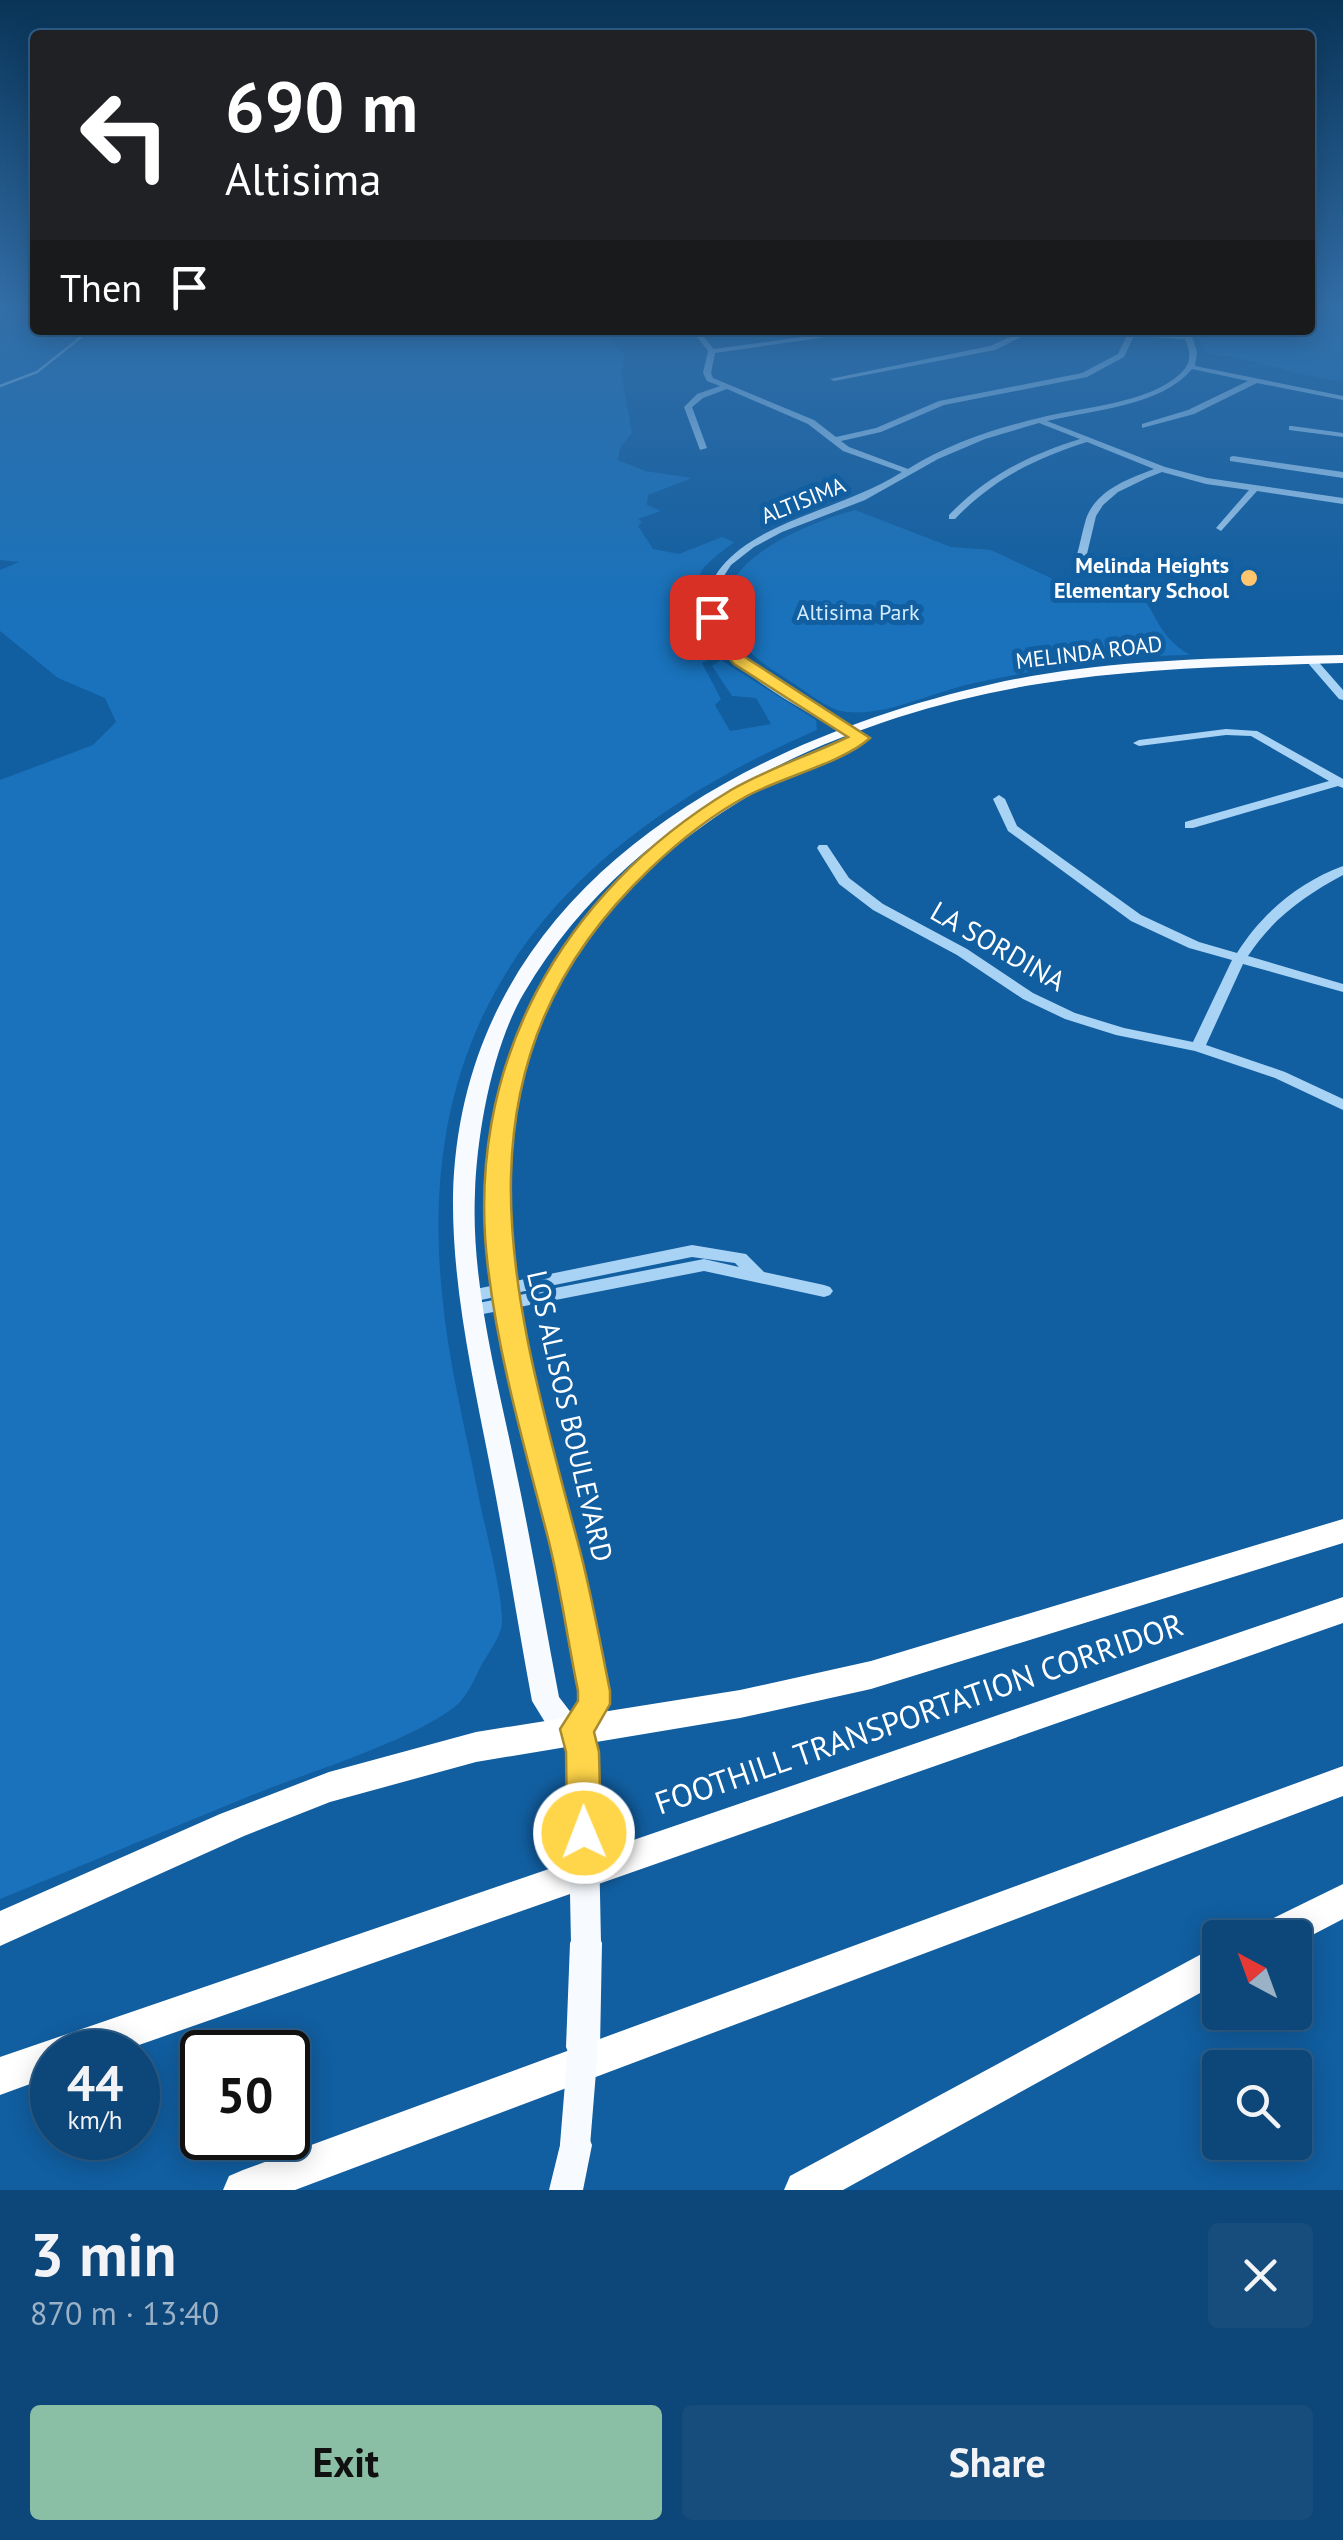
<!DOCTYPE html>
<meta charset="utf-8">
<style>
:root{--surface:#0d4678;--page:#164d7d;--text:#f1f3f6;--muted:#9ab1c6;--line:#2d5e8a;--accent:#8abfa5}
body{margin:0;font-family:"PT Sans",sans-serif;background:var(--page);color:var(--text);height:100vh;display:flex;flex-direction:column;font-size:38px;white-space:nowrap}
*{box-sizing:border-box;margin:0}
p{font-size:32px;color:var(--muted)}
.icon{flex:none;width:55px;height:55px;fill:none;stroke:currentColor;stroke-width:2;stroke-linecap:round;stroke-linejoin:round}
.map{position:relative;height:2190px;overflow:hidden}
.sheet{display:flex;flex-direction:column;background:var(--surface);flex:1}
.sheet>*{flex:none}
.guide{position:absolute;left:30px;top:30px;width:1285px;height:305px;border-radius:10px;box-shadow:0 5px 25px #0003,0 0 0 2px var(--line);background:#202124;color:#fff;overflow:hidden}
.needle{width:65px;rotate:319deg}
.tools{position:absolute;left:1202px;top:1920px;display:grid;gap:20px}
.tools a{display:grid;place-items:center;width:110px;height:110px;border-radius:10px;background:var(--surface);box-shadow:0 5px 25px #0003,0 0 0 2px var(--line);font-size:50px}
.speed{position:absolute;left:30px;top:2030px;display:flex;gap:20px;font-size:50px;font-weight:700;text-align:center}
.speed>*{display:grid;place-content:center;width:130px;height:130px;border-radius:50%;background:var(--surface);box-shadow:0 5px 25px #0003,0 0 0 2px var(--line);line-height:1}
.speed small{font-size:25px;font-weight:400}
.speed .limit{border:5px solid #111;border-radius:15px;background:#fff;color:#111}
.pin{position:absolute;display:grid;place-items:center;width:85px;height:85px;color:#fff;margin:-42px;border-radius:20px;box-shadow:0 5px 15px #0006}
.me{position:absolute;width:110px;margin:-55px;rotate:359deg;stroke-linejoin:round;filter:drop-shadow(0 0 8px #0008)}
.turn{display:flex;align-items:center;gap:35px;height:210px;padding:0 30px;font-size:45px}
.turn .icon{width:130px;height:130px;stroke-width:2.5}
.turn b{display:block;font-size:70px;line-height:85px}
.then{display:flex;align-items:center;height:95px;padding:0 30px;background:#0003;gap:20px;font-size:38px}
.round{display:grid;place-items:center;flex:none;width:105px;height:105px;border-radius:10px;background:var(--page)}
.headline{display:flex;align-items:center;justify-content:space-between;height:170px;padding:0 30px}
h1{font-size:60px;font-weight:700;line-height:75px}
.primary-button{display:flex;gap:20px;margin-top:auto;padding:20px 30px}
.primary-button a{flex:1;height:115px;border-radius:10px;background:var(--accent);color:#111;font-size:40px;font-weight:700;line-height:115px;text-align:center}
.primary-button a+a{background:var(--page);color:var(--text)}
.map>svg:first-child{display:block}
.green{fill:#1972bb}
.lines{fill:none;stroke-linecap:round;stroke-linejoin:round}
.stream{stroke:#9bd0f8;stroke-width:2.5}
.minor{fill:#a9d3f5;fill-rule:evenodd}
.major{fill:#f7fbff;fill-rule:evenodd}
.highway{fill:#fff;fill-rule:evenodd}
.major-bridge{stroke:#f7fbff;stroke-width:30}
.route{fill:#ffd54a;stroke:#a68a30;stroke-width:2.5}
.poi-dot{fill:#ffc66d;stroke:#115ea0;stroke-width:4}
.labels{text-anchor:middle;stroke-width:10;stroke-linejoin:round;paint-order:stroke}
.far-street-label{font-size:22px;fill:#fff;stroke:#115ea0}
.far-poi-label{font-size:22px;font-weight:bold;fill:#fff;stroke:#115ea0;text-anchor:end}
.far-park-label{font-size:22px;fill:#d2ebfe;stroke:#115ea0}
.street-label{font-size:28px;fill:#fff;stroke:#115ea0}
.near-street-label{font-size:32px;fill:#fff;stroke:#115ea0}
</style>
<div class="map">
<svg width="1343" height="2190" viewBox="0 0 1343 2190">
<rect width="100%" height="100%" fill="#115ea0"/>
<path class="green" d="M35,309v21h575v9l15,16 -4,18 11,60 -12,15 -2,12 27,11 47,7 -44,17 -1,10 14,6 -23,8 4,3 -4,4 15,23 26,5 43,-17 12,5c-10,9 -31,21 -35,35 -6,27 2,56 20,77l-17,9 19,36 -6,6 15,26 41,-7 -15,-26 -24,-2 -20,-30 9,-6 95,60 1,10c-250,108 -404,277 -375,563 6,69 24,138 37,205 5,27 28,110 22,131 -4,13 -14,26 -20,37 -6,12 -12,26 -21,36 -34,33 -143,68 -190,86 -90,36 -180,75 -270,111v-1119l93,-35 23,-23 -11,-24 -47,-20 -58,-47v-61l19,-8 -19,-2v-247z
M1310,309h30l-8,2 11,4v66c-47,-4 -89,-24 -136,-27l-13,-24h116z
M855,510l96,37 40,3 64,30 41,6 35,-3c27,27 23,51 59,72 -71,0 -151,14 -220,29 -40,9 -94,37 -133,26 -15,-5 -43,-27 -58,-36 -123,-78 -7,-141 76,-164z"/>
<g class="lines">
<path class="stream" d="M0,386l37,-14 53,-42"/>
<path class="minor" d="M856,330h20l-161,23 -4,20 2,5 101,42 22,17 40,-9 63,-27 143,-28 36,-19 9,-19 -47,-5 104,5 -2,-5h8l7,22 -2,14 148,30v4l-86,-17 -63,31 -52,14v-4l46,-14 60,-29 -56,-12c-30,37 -100,41 -145,52l118,46 42,11 136,20v6l-86,-13 -36,40 -5,-3 33,-38 -43,-6 -44,-12 -15,6 -29,14 -15,13 -7,11 -10,42 -5,3 -5,-3c4,-13 6,-26 10,-39 10,-29 42,-40 68,-50l-67,-27c-51,16 -94,37 -132,77h-6v-4c37,-39 80,-60 131,-76l-41,-16 -54,16 -47,20 -73,41 -83,32 -28,15 -23,18 -13,20 -2,26 13,30 10,13 33,27 95,57 -6,3 -4,-1c-37,-22 -77,-40 -110,-68 -69,-57 -43,-111 29,-144 42,-20 86,-31 126,-56l-59,-21 -35,-27 -81,-35 -24,9 -11,9 15,41 -7,2 -16,-43 13,-13 23,-8 -13,-5 -4,-8 5,-22 -13,-17h6l13,15zM1134,336l51,3c6,14 7,24 -5,35 -32,30 -100,33 -141,44 -46,11 -91,26 -131,51l-59,-22 -8,-6 40,-9 63,-27 143,-28 37,-20z
M1025,330h10l-40,20 -161,31 -4,-2 160,-33z
M1292,426l51,7v4l-54,-7v-4z
M1233,456l110,16v6l-113,-17v-4z
M1311,657l4,1 28,32v10l-4,-1 -32,-37 -1,-2z
M1226,729l31,2 86,48v9l-5,-2 -145,42h-8v-6l144,-41 -78,-45 -25,-1 -87,11 -6,-3 6,-3z
M999,795l6,4 12,27 124,89 58,27 38,11c24,-39 62,-71 106,-87v9c-39,21 -71,44 -95,81l95,28v8l-100,-28 -37,81 79,27 58,27v11l-68,-32 -80,-27 -79,-16 -51,-16 -42,-20 -66,-44 -84,-45 -34,-26 -22,-36 2,-3h8l22,33 34,26 84,45 66,44 42,20 49,15 69,14 39,-82 -43,-12 -58,-27 -123,-90 -15,-32z
M692,1245l54,9 18,18 60,13 6,2 3,4 -3,4 -6,2 -120,-26 -231,45 -6,-2 -3,-4 3,-4 6,-2 231,-45 35,8 -4,-4 -43,-6 -221,45 -6,-2 -3,-4 3,-4 6,-2z"/>
<path class="major" d="M1343,655v8c-102,3 -204,5 -305,21 -201,33 -408,128 -514,309 -31,52 -47,139 -49,199 -4,90 21,182 39,269 17,79 30,157 45,236l13,17 8,-9 -1,-32c-27,-133 -70,-264 -88,-398 -26,-188 52,-350 205,-458 49,-36 105,-59 161,-83l5,-2 8,5c-22,18 -57,26 -82,38 -52,25 -107,63 -148,104 -249,253 -78,519 -32,806l-1,24 -15,24c6,22 11,51 1,73l-10,4 -10,-4c-10,-21 -3,-46 -8,-69l-14,-5 -19,-31c-15,-80 -27,-160 -43,-240 -17,-87 -37,-176 -36,-265 7,-301 279,-453 539,-512 115,-26 234,-26 351,-29z
M586,1927l11,5 5,11 -2,104 -5,12 -12,5 -12,-5 -5,-12 4,-104 5,-11z
M575,2128l12,5 5,12 -9,45h-34l14,-57z"/>
<path class="highway" d="M1343,1519v24l-472,146 -131,29 -264,44 -146,40 -86,34 -244,110v-35l220,-97 109,-42 147,-40 264,-42 131,-29z
M1343,1597v26l-1224,429h-67v24l-52,19v-38z
M1343,1766v30l-1048,394h-72l6,-14 14,-6z
M1343,1884v35l-48,25v-6h-43l5,-12z
M1220,1944v38l-377,208h-59l6,-14z"/>
<path class="major-bridge" d="M583,1796l3,147
M575,2145l8,-98"/>
</g>
<linearGradient id="sky" x2="0" y2="1"><stop stop-color="#093458"/><stop offset="0.5" stop-color="#326ea7"/><stop offset="1" stop-color="#326ea7" stop-opacity="0"/></linearGradient>
<rect width="1343" height="615" fill="url(#sky)"/>
<path class="route" d="M712,613l5,1 28,43 125,81c-26,24 -90,40 -123,58 -35,19 -69,46 -97,73 -210,200 -137,430 -72,674 13,48 22,99 32,148v13l-16,28 5,20 2,81 -5,11 -12,5 -12,-5 -5,-11 -1,-81 -6,-23 18,-28v-10c-10,-49 -17,-100 -29,-149 -23,-90 -50,-181 -61,-274 -25,-200 72,-375 243,-478 36,-21 79,-35 117,-53l-114,-73 -16,-20 -14,-27z"/>
<circle class="poi-dot" cx="1249" cy="578" r="10"/>
<g class="labels">
<g class="far-street-label">
<text transform="translate(803 500) rotate(-22)" y="8">ALTISIMA</text>
<text transform="translate(1089 652) rotate(-7)" y="8">MELINDA ROAD</text>
</g>
<g class="far-poi-label">
<text x="1229" y="573">Melinda Heights<tspan x="1229" dy="25">Elementary School</tspan></text>
</g>
<g class="far-park-label">
<text x="858" y="620">Altisima Park</text>
</g>
<g class="street-label">
<text transform="translate(998 946) rotate(30)" y="10">LA SORDINA</text>
<text transform="translate(570 1416) rotate(77)" y="10">LOS ALISOS BOULEVARD</text>
</g>
<g class="near-street-label">
<text transform="translate(919 1714) rotate(-19)" y="11">FOOTHILL TRANSPORTATION CORRIDOR</text>
</g>
</g>
</svg>
<div class="tools">
<a><svg class="needle" viewBox="-14 -14 28 28"><path d="M0-13l5 13h-10z" fill="#e53935"/><path d="M0 13l5-13h-10z" fill="#9ab1c6"/></svg></a>
<a><svg class="icon" aria-label="search" viewBox="0 0 24 24"><circle cx="10" cy="10" r="6"/><path d="M15 15l6 6"/></svg></a>
</div>
<div class="speed"><div>44<small>km/h</small></div><div class="limit">50</div></div>
<div class="pin" style="left:712px;top:617px;background:#d93025"><svg class="icon" aria-label="arrive" viewBox="0 0 24 24"><path d="M6 21V4h12l-3 4 3 4H6"/></svg></div>
<svg class="me" style="left:584px;top:1833px" viewBox="-20 -20 40 40"><circle r="17" fill="#ffd54a" stroke="#fff" stroke-width="3"/><path d="M0-11L8 9 0 5-8 9z" fill="#fff"/></svg>
<div class="guide">
<div class="turn"><svg class="icon" aria-label="left" viewBox="0 0 24 24"><path d="M17 20v-9H6M10 6l-5 5 5 5"/></svg><div><b>690 m</b>Altisima</div></div>
<div class="then">Then<svg class="icon" aria-label="arrive" viewBox="0 0 24 24"><path d="M6 21V4h12l-3 4 3 4H6"/></svg></div>
</div>
</div>
<section class="sheet">
<div class="headline"><div><h1>3 min</h1><p>870 m · 13:40</p></div><a class="round"><svg class="icon" aria-label="close" viewBox="0 0 24 24"><path d="M6 6l12 12M18 6L6 18"/></svg></a></div>
<div class="primary-button"><a>Exit</a><a>Share</a></div>
</section>
